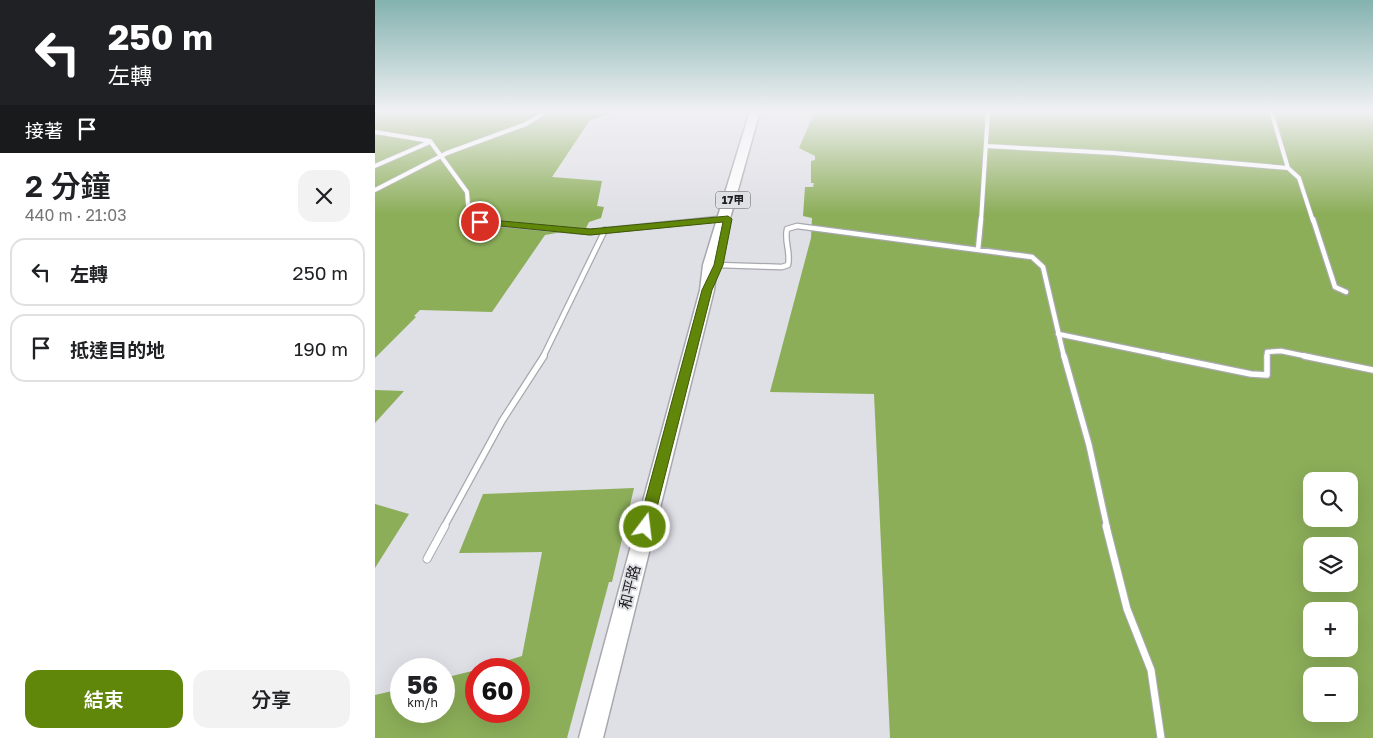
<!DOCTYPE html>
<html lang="zh-TW">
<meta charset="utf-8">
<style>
:root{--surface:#fff;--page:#f2f2f2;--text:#202124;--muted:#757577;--line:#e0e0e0;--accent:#60860a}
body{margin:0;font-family:"Golos Text","Noto Sans TC",sans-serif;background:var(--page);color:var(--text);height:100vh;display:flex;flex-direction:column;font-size:19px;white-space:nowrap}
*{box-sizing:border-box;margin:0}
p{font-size:16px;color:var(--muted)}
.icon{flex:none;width:28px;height:28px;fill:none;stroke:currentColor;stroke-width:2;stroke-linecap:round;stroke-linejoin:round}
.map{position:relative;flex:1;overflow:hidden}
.details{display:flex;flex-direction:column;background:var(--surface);width:375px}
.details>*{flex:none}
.hud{background:#202124;color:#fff;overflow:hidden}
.controls{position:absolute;left:928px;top:472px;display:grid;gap:10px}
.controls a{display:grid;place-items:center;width:55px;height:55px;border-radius:10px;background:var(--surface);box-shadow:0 5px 20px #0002;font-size:25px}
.speed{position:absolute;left:15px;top:658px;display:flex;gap:10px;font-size:25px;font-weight:700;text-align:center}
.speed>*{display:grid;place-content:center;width:65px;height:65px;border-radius:50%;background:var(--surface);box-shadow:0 5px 20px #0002;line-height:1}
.speed small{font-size:12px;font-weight:400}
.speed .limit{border:8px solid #d22;background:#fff;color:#111}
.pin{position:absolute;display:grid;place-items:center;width:42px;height:42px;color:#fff;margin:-21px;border:2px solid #fff;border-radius:50%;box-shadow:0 1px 5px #0007}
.me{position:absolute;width:55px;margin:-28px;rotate:15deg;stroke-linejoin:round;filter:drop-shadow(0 0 4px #0008)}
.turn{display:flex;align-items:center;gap:18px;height:105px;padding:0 25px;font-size:22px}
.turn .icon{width:65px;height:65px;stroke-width:2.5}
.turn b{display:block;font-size:35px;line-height:42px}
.then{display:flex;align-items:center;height:48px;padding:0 25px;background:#0003;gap:10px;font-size:19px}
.round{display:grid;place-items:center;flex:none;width:52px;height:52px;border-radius:15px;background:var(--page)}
.overview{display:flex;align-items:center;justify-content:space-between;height:85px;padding:0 25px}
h1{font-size:30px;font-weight:600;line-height:38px}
.action{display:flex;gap:10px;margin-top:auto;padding:10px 25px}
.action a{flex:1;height:58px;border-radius:15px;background:var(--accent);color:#fff;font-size:20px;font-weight:600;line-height:58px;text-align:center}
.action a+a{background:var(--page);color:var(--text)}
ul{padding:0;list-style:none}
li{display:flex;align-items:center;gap:15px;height:68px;margin:0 10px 8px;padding:0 15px;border:2px solid var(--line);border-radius:15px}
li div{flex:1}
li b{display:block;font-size:19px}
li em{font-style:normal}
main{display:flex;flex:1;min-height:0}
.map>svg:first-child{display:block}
.water{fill:#8cae59;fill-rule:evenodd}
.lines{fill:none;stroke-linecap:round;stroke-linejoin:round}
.service-far3-casing{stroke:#a8a8af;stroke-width:5.5}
.service-far2-casing{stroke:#a8a8af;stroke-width:7}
.service-far1-casing{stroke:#a8a8af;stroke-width:8}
.service-casing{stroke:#a8a8af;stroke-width:9}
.primary-casing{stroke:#a8a8af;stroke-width:3}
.service-far3{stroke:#fff;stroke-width:4}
.service-far2{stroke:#fff;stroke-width:4.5}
.service-far1{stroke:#fff;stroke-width:5.5}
.service{stroke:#fff;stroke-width:7}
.primary{fill:#fff;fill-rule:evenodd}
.route{fill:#60860a;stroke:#3e5706}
.labels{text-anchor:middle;stroke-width:4;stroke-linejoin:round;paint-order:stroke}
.shield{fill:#dfdfe6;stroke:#59595d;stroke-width:1}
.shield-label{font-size:11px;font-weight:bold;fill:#1f1f22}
.near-street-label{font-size:15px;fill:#1f1f22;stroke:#dfdfe6}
</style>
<main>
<section class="details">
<div class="hud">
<div class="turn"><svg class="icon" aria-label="left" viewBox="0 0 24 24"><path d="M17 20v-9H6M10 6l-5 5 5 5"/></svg><div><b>250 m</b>左轉</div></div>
<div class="then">接著<svg class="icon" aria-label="arrive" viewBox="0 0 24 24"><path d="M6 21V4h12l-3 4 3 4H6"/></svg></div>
</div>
<div class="overview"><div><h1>2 分鐘</h1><p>440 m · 21:03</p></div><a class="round"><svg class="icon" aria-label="close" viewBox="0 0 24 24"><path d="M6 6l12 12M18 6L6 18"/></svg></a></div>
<ul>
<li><svg class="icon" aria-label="left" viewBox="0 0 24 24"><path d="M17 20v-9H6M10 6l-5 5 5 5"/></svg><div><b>左轉</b></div><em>250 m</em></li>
<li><svg class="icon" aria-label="arrive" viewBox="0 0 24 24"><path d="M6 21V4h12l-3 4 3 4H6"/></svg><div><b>抵達目的地</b></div><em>190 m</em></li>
</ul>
<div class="action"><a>結束</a><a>分享</a></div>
</section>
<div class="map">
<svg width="998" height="738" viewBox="0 0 998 738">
<rect width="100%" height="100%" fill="#dfdfe6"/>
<path class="water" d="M0,111h244l-29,9 -38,57 50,4 -5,25 7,1 -3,11 -12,4 -3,6 -41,7 -53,77 -72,-2 -6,6 2,1 -41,41z
M440,111h558v627h-483l-16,-344 -104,-2 41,-154 1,-20 -9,-2 2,-29h8l1,-4h-3v-22l4,-1v-4l-16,-8zM936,481h38v38h-38zM936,546h38v38h-38zM936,611h38v38h-38zM936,676h38v38h-38z
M0,390l29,1 -29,32z
M259,488l-22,94h-3l-42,156h-192v-43l26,-6v22h43v-33l32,-8v41h43v-42h-39l42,-13 20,-104 -83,1 24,-59z
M0,504l34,10 -34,54z"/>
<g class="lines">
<g class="service-far3-casing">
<path id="service-far3" d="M896,111l17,57 11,10 14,43
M0,132l55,9 37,51 2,25 8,4
M611,146l128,7 174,15
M0,166l55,-24
M0,190l72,-37 79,-29 21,-13
M330,221l17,-2
M606,221l7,-110"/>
</g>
<g class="service-far2-casing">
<path id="service-far2" d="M99,219l6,3 110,10 128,-13
M938,219l22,68 11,5
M603,250l3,-31
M343,265l64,2 6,-2c3,-12 -4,-24 -1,-36l10,-3 235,31 11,10 21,90
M683,334l111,23
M168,357l62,-127
M892,357v-5l14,-1 29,6"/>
</g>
<g class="service-far1-casing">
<path id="service-far1" d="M689,356l25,89 18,82
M788,356l88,18 16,1v-19
M929,356l69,14
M69,527l58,-106 42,-65"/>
</g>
<g class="service-casing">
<path id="service" d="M731,526l21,83 24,61 10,68
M52,559l18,-33"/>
</g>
<g class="primary-casing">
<path id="primary" d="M375,111h10l-43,154 -3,25 -111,448h-24l121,-448 3,-25z"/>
</g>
<use href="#service-far3" class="service-far3"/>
<use href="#service-far2" class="service-far2"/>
<use href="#service-far1" class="service-far1"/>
<use href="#service" class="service"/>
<use href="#primary" class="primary"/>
</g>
<linearGradient id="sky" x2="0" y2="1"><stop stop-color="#83b2af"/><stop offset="0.52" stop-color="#f1f1f4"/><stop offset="1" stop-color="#f1f1f4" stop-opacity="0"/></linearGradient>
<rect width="998" height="214" fill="url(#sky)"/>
<path class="route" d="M353,216l4,3 -9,46 -11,25 -60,237 -2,5 -5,2 -5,-2 -2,-5 64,-237 12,-25 9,-43 -133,13 -110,-11 -5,-2 5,-3 110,10z"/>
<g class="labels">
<rect class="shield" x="340.5" y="191.5" width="35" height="17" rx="4"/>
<g class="shield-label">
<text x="358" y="204">17甲</text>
</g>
<g class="near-street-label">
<text transform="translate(255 587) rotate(-76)" y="5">和平路</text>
</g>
</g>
</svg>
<div class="controls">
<a><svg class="icon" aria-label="search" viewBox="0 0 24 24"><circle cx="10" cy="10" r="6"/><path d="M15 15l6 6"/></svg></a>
<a><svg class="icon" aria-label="layers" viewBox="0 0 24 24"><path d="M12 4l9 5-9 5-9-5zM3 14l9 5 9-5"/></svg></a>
<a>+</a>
<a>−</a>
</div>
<div class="speed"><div>56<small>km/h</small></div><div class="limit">60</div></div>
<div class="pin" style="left:105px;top:222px;background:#d93025"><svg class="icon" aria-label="arrive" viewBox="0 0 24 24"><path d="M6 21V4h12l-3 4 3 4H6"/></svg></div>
<svg class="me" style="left:270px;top:527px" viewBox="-20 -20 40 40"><circle r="17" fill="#60860a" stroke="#fff" stroke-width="3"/><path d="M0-11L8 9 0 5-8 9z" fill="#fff"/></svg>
</div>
</main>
